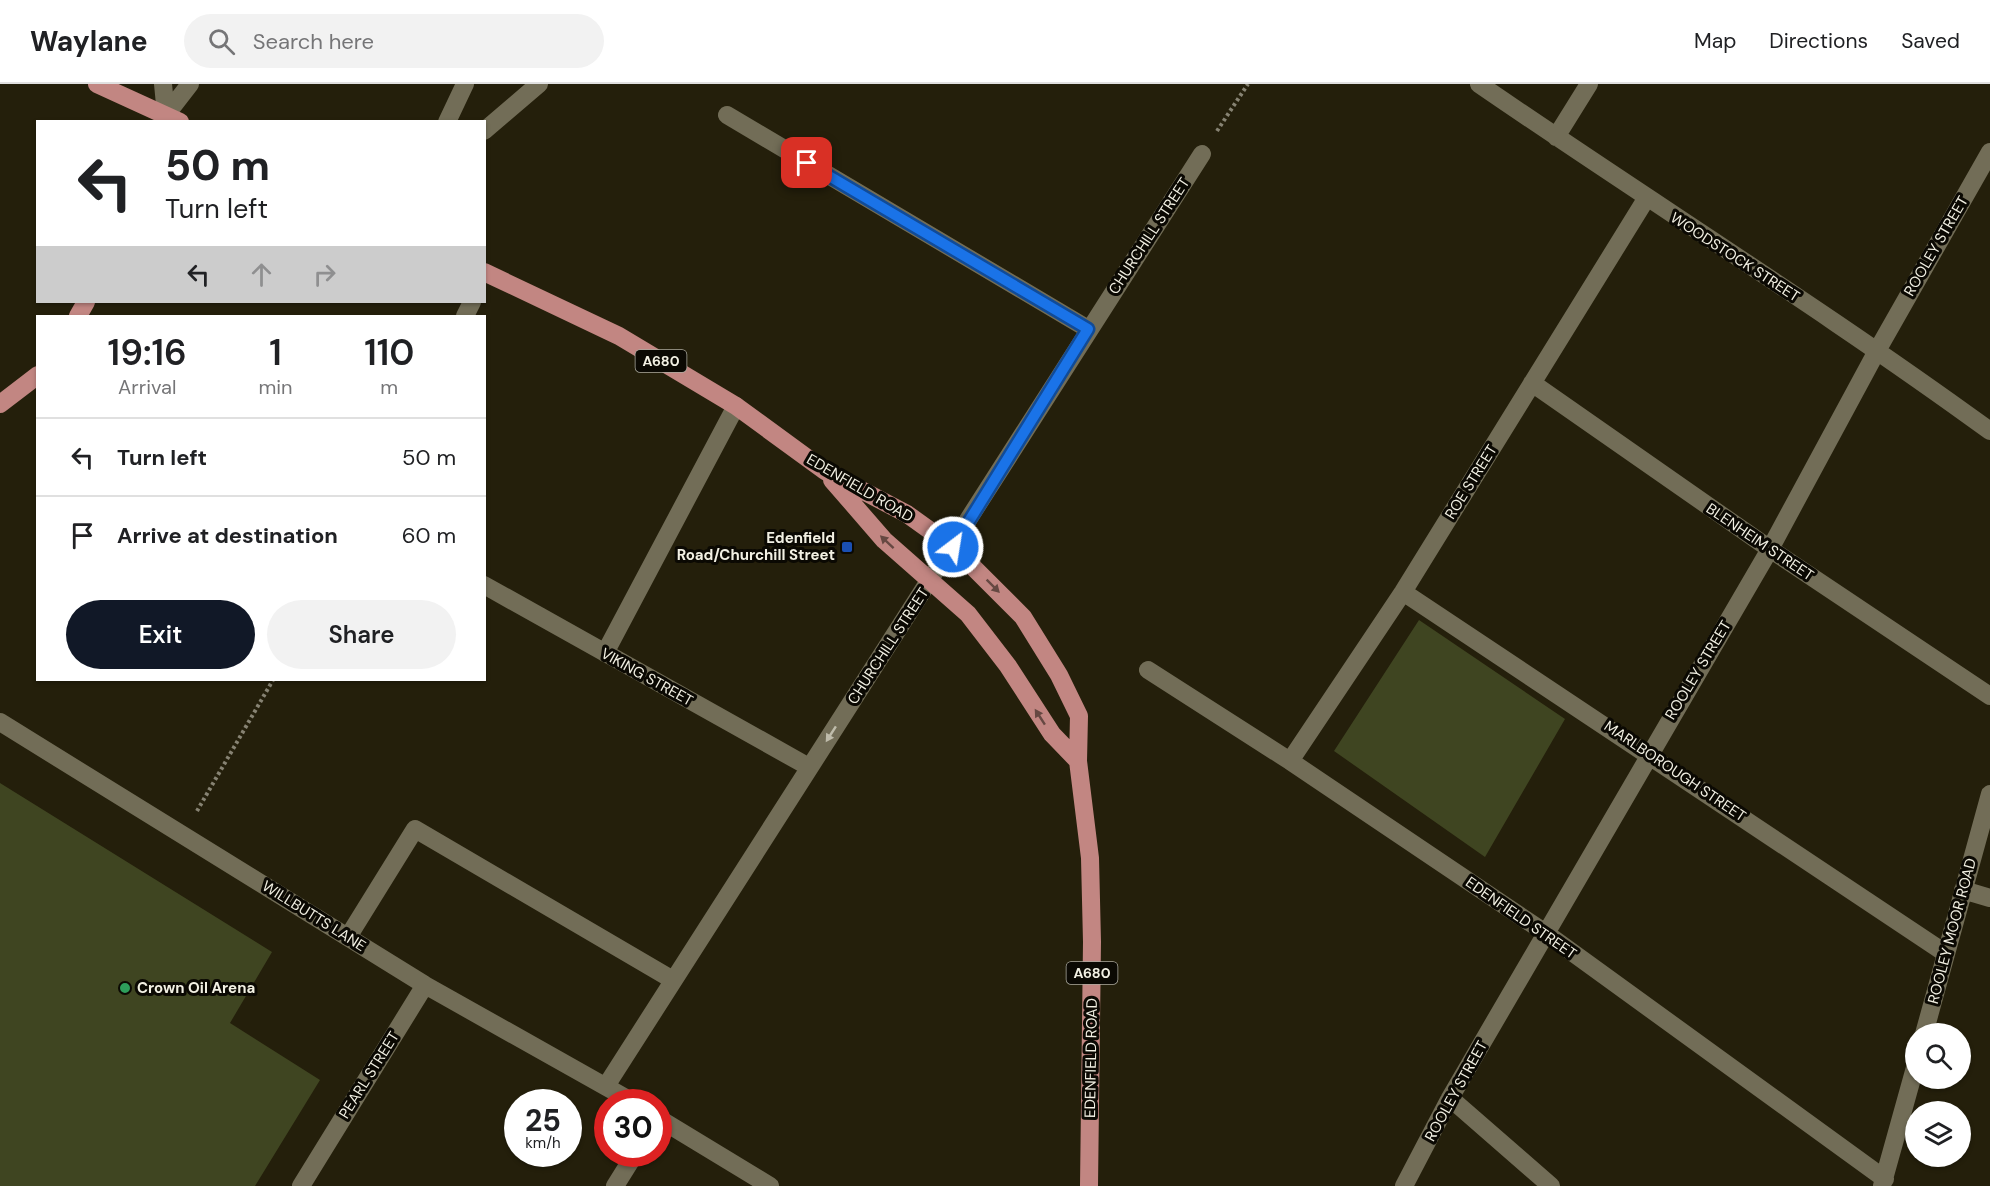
<!DOCTYPE html>
<style>
:root{--surface:#fff;--page:#f2f2f2;--text:#202124;--muted:#757577;--line:#e0e0e0;--accent:#111827}
body{margin:0;font-family:"DM Sans",sans-serif;background:var(--page);color:var(--text);height:100vh;display:flex;flex-direction:column;font-size:22px;white-space:nowrap}
*{box-sizing:border-box;margin:0}
p{font-size:20px;color:var(--muted)}
.icon{flex:none;width:33px;height:33px;fill:none;stroke:currentColor;stroke-width:2;stroke-linecap:round;stroke-linejoin:round}
.map{position:relative;flex:1;overflow:hidden}
.side{position:absolute;left:36px;top:231px;width:450px;height:366px;display:flex;flex-direction:column;background:var(--surface);border-radius:0px;box-shadow:0 2px 4px #0004}
.side>*{flex:none}
.top-card{position:absolute;left:36px;top:36px;width:450px;height:183px;border-radius:0px;box-shadow:0 2px 4px #0004;background:#fff;color:var(--text);overflow:hidden}
.buttons{position:absolute;left:1905px;top:939px;display:grid;gap:12px}
.buttons a{display:grid;place-items:center;width:66px;height:66px;border-radius:50%;background:var(--surface);box-shadow:0 2px 4px #0004;font-size:30px}
.speed{position:absolute;left:504px;top:1005px;display:flex;gap:12px;font-size:30px;font-weight:700;text-align:center}
.speed>*{display:grid;place-content:center;width:78px;height:78px;border-radius:50%;background:var(--surface);box-shadow:0 2px 4px #0004;line-height:1}
.speed small{font-size:15px;font-weight:400}
.speed .limit{border:9px solid #d22;background:#fff;color:#111}
.pin{position:absolute;display:grid;place-items:center;width:51px;height:51px;color:#fff;margin:-26px;border-radius:12px;box-shadow:0 3px 9px #0006}
.me{position:absolute;width:66px;margin:-33px;rotate:31deg;stroke-linejoin:round;filter:drop-shadow(0 0 4px #0008)}
.turn{display:flex;align-items:center;gap:21px;height:126px;padding:0 30px;font-size:27px}
.turn .icon{width:78px;height:78px;stroke-width:2.5}
.turn b{display:block;font-size:42px;line-height:51px}
.lanes{display:flex;align-items:center;height:57px;padding:0 30px;background:#0003;justify-content:center;gap:30px;direction:ltr}
.lanes .off{opacity:.35}
.eta{display:flex;justify-content:space-evenly;align-items:center;height:102px;text-align:center}
.eta b{font-size:36px;font-weight:600;line-height:42px}
.button{display:flex;gap:12px;margin-top:auto;padding:12px 30px}
.button a{flex:1;height:69px;border-radius:36px;background:var(--accent);color:#fff;font-size:24px;font-weight:600;line-height:69px;text-align:center}
.button a+a{background:var(--page);color:var(--text)}
ul{padding:0;list-style:none}
li{display:flex;align-items:center;gap:18px;height:78px;padding:0 30px;border-top:2px solid var(--line)}
li div{flex:1}
li b{display:block;font-size:22px}
li em{font-style:normal}
header{display:flex;align-items:center;gap:36px;box-sizing:border-box;height:84px;padding:0 30px;background:var(--surface);border-bottom:2px solid var(--line)}
header strong{font-size:28px}
nav{display:flex;gap:33px;margin-inline-start:auto;font-size:21px}
.search{width:420px;height:54px;background:var(--page);display:flex;align-items:center;gap:15px;box-sizing:border-box;padding:0 21px;border-radius:33px;color:var(--muted);font-size:22px}
.map>svg:first-child{display:block}
.pitch{fill:#3f4521}
.lines{fill:none;stroke-linecap:round;stroke-linejoin:round}
.path{stroke:#878373;stroke-width:4;stroke-dasharray:3 3;stroke-linecap:butt}
.minor{stroke:#726d57;stroke-width:18}
.major{stroke:#c28682;stroke-width:18}
.oneway{fill:#664842}
.oneway2{fill:#bfbcab}
.route-casing{stroke:#114b97;stroke-width:15}
.route{stroke:#1a73e8;stroke-width:10}
.transit-dot{fill:#1a4fb4;stroke:#0b0903;stroke-width:2}
.leisure-dot{fill:#2e9e5b;stroke:#0b0903;stroke-width:2}
.labels{text-anchor:middle;stroke-width:6;stroke-linejoin:round;paint-order:stroke}
.shield{fill:#0b0903;stroke:#adaba0;stroke-width:1.5}
.shield-label{font-size:14px;font-weight:bold;fill:#f2f0e3}
.street-label{font-size:15px;fill:#f2f0e3;stroke:#0b0903}
.poi-label{font-size:15px;font-weight:bold;fill:#f2f0e3;stroke:#0b0903;text-anchor:end}
</style>
<header>
<strong>Waylane</strong>
<div class="search"><svg class="icon" aria-label="search" viewBox="0 0 24 24"><circle cx="10" cy="10" r="6"/><path d="M15 15l6 6"/></svg>Search here</div>
<nav><a>Map</a><a>Directions</a><a>Saved</a></nav>
</header>
<div class="map">
<svg width="1990" height="1102" viewBox="0 0 1990 1102">
<rect width="100%" height="100%" fill="#241f0b"/>
<path class="pitch" d="M1419,536l146,99 -80,138 -151,-106z
M0,699l272,169 -42,71 90,57 -65,106h-255z"/>
<g class="lines">
<path class="path" d="M1217,47l31,-47
M197,727l76,-131"/>
<path class="minor" d="M163,0l3,31
M1479,0c170,117 345,226 511,347
M166,31l24,-31
M727,31l361,214
M447,38l18,-38
M484,47l55,-47
M1556,53l33,-53
M465,232l7,-14
M1532,299l238,166 220,147
M484,501l325,182
M1403,508l542,361
M605,569l131,-247
M1148,586l142,91 257,173 338,245
M0,638l425,263 208,117
M1290,677l113,-169 243,-393
M1963,806l27,8
M348,853l67,-108 258,151
M1924,950l66,-240
M606,1002l596,-932
M1450,1014l101,88
M658,1034l112,68
M301,1102l124,-201
M615,1102l20,-32
M1404,1102l46,-88 320,-549 108,-200 112,-197
M1882,1102l34,-122"/>
<path class="major" d="M97,0l83,38
M484,188l135,64 117,70 89,65 82,43 46,33 70,70 36,58 20,41 -1,45 12,97 2,84 -3,244
M78,232l8,-14
M0,320l38,-29
M832,396l52,60 84,74 40,52 44,68 26,27"/>
</g>
<defs><path id="oneway-solid" d="M-6-.8H1V-3.2L6.5 0L1 3.2V.8H-6Z" transform="scale(1.5)"/></defs>
<g class="oneway">
<use href="#oneway-solid" transform="translate(887 458) rotate(-137)"/>
<use href="#oneway-solid" transform="translate(993 502) rotate(45)"/>
<use href="#oneway-solid" transform="translate(1040 633) rotate(-123)"/>
</g>
<use class="oneway2" href="#oneway-solid" transform="translate(831 650) rotate(123)"/>
<g class="lines">
<g class="route-casing">
<path id="route" d="M807,79l281,166 -135,218"/>
</g>
<use href="#route" class="route"/>
</g>
<rect class="transit-dot" x="841" y="457" width="12" height="12" rx="3"/>
<circle class="leisure-dot" cx="125" cy="904" r="6"/>
<g class="labels">
<g class="shield">
<rect x="635.5" y="266" width="51" height="22" rx="4.5"/>
<rect x="1066.5" y="878" width="51" height="22" rx="4.5"/>
</g>
<g class="shield-label">
<text x="661" y="282">A680</text>
<text x="1092" y="894">A680</text>
</g>
<g class="street-label">
<text transform="translate(1149 152) rotate(-57)" y="5">CHURCHILL STREET</text>
<text transform="translate(1936 162) rotate(-60)" y="5">ROOLEY STREET</text>
<text transform="translate(1735 173) rotate(33)" y="5">WOODSTOCK STREET</text>
<text transform="translate(1471 398) rotate(-58)" y="5">ROE STREET</text>
<text transform="translate(860 404) rotate(30)" y="5">EDENFIELD ROAD</text>
<text transform="translate(1760 458) rotate(34)" y="5">BLENHEIM STREET</text>
<text transform="translate(888 562) rotate(-57)" y="5">CHURCHILL STREET</text>
<text transform="translate(1698 586) rotate(-59)" y="5">ROOLEY STREET</text>
<text transform="translate(647 593) rotate(29)" y="5">VIKING STREET</text>
<text transform="translate(1675 687) rotate(34)" y="5">MARLBOROUGH STREET</text>
<text transform="translate(314 832) rotate(32)" y="5">WILLBUTTS LANE</text>
<text transform="translate(1521 834) rotate(35)" y="5">EDENFIELD STREET</text>
<text transform="translate(1952 847) rotate(-75)" y="5">ROOLEY MOOR ROAD</text>
<text transform="translate(1091 974) rotate(-89)" y="5">EDENFIELD ROAD</text>
<text transform="translate(369 991) rotate(-58)" y="5">PEARL STREET</text>
<text transform="translate(1456 1007) rotate(-61)" y="5">ROOLEY STREET</text>
</g>
<g class="poi-label">
<text x="835" y="459">Edenfield<tspan x="835" dy="17">Road/Churchill Street</tspan></text>
<text x="137" y="909" text-anchor="start">Crown Oil Arena</text>
</g>
</g>
</svg>
<div class="buttons">
<a><svg class="icon" aria-label="search" viewBox="0 0 24 24"><circle cx="10" cy="10" r="6"/><path d="M15 15l6 6"/></svg></a>
<a><svg class="icon" aria-label="layers" viewBox="0 0 24 24"><path d="M12 4l9 5-9 5-9-5zM3 14l9 5 9-5"/></svg></a>
</div>
<div class="speed"><div>25<small>km/h</small></div><div class="limit">30</div></div>
<div class="pin" style="left:807px;top:79px;background:#d93025"><svg class="icon" aria-label="arrive" viewBox="0 0 24 24"><path d="M6 21V4h12l-3 4 3 4H6"/></svg></div>
<svg class="me" style="left:953px;top:463px" viewBox="-20 -20 40 40"><circle r="17" fill="#1a73e8" stroke="#fff" stroke-width="3"/><path d="M0-11L8 9 0 5-8 9z" fill="#fff"/></svg>
<div class="top-card">
<div class="turn"><svg class="icon" aria-label="left" viewBox="0 0 24 24"><path d="M17 20v-9H6M10 6l-5 5 5 5"/></svg><div><b>50 m</b>Turn left</div></div>
<div class="lanes"><svg class="icon" aria-label="left" viewBox="0 0 24 24"><path d="M17 20v-9H6M10 6l-5 5 5 5"/></svg><svg class="icon off" aria-label="ahead" viewBox="0 0 24 24"><path d="M12 20V5M6 11l6-6 6 6"/></svg><svg class="icon off" aria-label="right" viewBox="0 0 24 24"><path d="M7 20v-9h11M14 6l5 5-5 5"/></svg></div>
</div>
<section class="side">
<div class="eta">
<div><b>19:16</b><p>Arrival</p></div>
<div><b>1</b><p>min</p></div>
<div><b>110</b><p>m</p></div>
</div>
<ul>
<li><svg class="icon" aria-label="left" viewBox="0 0 24 24"><path d="M17 20v-9H6M10 6l-5 5 5 5"/></svg><div><b>Turn left</b></div><em>50 m</em></li>
<li><svg class="icon" aria-label="arrive" viewBox="0 0 24 24"><path d="M6 21V4h12l-3 4 3 4H6"/></svg><div><b>Arrive at destination</b></div><em>60 m</em></li>
</ul>
<div class="button"><a>Exit</a><a>Share</a></div>
</section>
</div>
